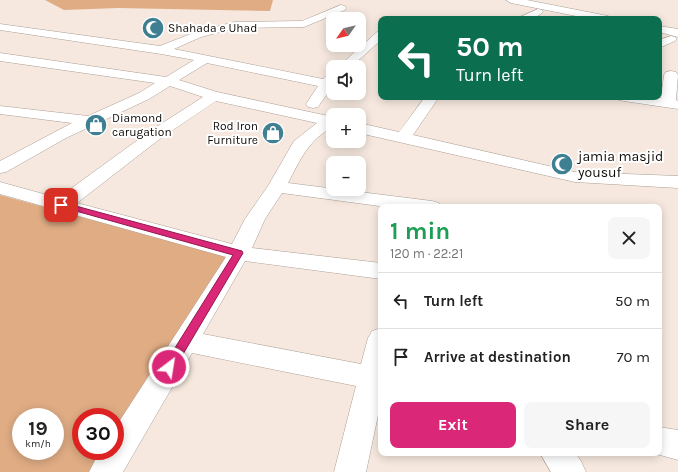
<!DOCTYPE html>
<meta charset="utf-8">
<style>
:root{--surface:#fff;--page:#f6f6f6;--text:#222;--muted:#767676;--line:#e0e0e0;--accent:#db2777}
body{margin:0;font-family:Karla,sans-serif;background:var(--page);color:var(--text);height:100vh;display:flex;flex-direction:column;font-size:15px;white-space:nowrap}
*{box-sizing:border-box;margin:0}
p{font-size:13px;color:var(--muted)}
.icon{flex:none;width:22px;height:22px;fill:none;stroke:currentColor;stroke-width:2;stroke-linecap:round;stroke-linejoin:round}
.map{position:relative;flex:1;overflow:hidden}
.details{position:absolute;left:378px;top:204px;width:284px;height:252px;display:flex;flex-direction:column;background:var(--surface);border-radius:8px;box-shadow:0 2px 10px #0003}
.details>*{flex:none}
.banner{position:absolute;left:378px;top:16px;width:284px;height:84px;border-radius:8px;box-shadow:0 2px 10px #0003;background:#0b6e4f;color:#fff;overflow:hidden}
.needle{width:26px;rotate:236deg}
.fabs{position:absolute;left:326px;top:12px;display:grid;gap:8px}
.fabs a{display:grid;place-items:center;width:40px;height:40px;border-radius:8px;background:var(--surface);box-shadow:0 2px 10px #0003;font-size:20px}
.speed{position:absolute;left:12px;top:408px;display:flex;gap:8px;font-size:20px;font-weight:700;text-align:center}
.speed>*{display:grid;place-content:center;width:52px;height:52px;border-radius:50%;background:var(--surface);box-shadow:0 2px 10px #0003;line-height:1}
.speed small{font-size:10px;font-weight:400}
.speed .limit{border:6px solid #d22;background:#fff;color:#111}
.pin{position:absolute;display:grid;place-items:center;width:34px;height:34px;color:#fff;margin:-17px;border-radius:8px;box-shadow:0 2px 6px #0006}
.me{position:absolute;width:44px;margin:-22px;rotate:31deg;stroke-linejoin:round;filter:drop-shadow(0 0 3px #0008)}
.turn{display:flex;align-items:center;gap:14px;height:84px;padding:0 12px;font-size:18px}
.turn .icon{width:52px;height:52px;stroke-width:2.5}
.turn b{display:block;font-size:28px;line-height:34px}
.round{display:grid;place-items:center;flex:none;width:42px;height:42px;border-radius:8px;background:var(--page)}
.summary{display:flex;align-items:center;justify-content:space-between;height:68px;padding:0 12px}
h1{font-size:24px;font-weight:700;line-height:30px;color:#1e9e55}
.action{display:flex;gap:8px;margin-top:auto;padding:8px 12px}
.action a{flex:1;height:46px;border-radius:8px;background:var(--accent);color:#fff;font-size:16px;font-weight:700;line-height:46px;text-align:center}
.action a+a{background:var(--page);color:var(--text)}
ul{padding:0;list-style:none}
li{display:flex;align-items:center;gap:12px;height:56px;padding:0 12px;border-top:1px solid var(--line)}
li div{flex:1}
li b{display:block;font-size:15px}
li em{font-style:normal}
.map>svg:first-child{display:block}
.green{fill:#dfac84;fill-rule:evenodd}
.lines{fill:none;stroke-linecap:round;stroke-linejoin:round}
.minor-casing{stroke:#ac9f96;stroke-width:1}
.highway-casing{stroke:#ac9f96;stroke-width:1}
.minor{fill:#fff;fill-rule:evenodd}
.highway{fill:#fff;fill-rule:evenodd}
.route{fill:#db2777;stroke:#8e194d}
.labels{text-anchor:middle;stroke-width:4;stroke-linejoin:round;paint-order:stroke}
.far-poi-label{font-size:12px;fill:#100c09;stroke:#fff;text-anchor:start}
.poi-label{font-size:14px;fill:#100c09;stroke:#fff;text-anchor:start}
</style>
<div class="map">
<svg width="678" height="472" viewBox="0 0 678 472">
<rect width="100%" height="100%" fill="#f6e8de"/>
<path class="green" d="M45,0h228l-3,11 -152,-3 -54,2z
M0,195l233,63 -118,177v-18h-34v34h24l-14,21h-91zM21,417h34v34h-34z"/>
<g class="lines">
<g class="minor-casing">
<path id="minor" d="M341,5l4,1 1,2 -1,2 -41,17 -69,1 -34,9 -27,12 149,30 5,-5 5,-1v12l-15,22 -5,1 -5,-1 -2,-3 12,-18 -111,-23 -28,17 38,12 116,25v10c-24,12 -33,33 -45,56l144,18 7,2 3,4h-55l-105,-14 -17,26 -13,29 129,15v16l-136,-18 -42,73 158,30 7,-26 4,-7 9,-3v73l-15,71h-32l22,-86 -164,-33 -69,119h-34l11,-21h15v-23l111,-171 -226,-63v-12l58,16 92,-67 53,-34 -33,-11 -21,13 -83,39 -60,34 -6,1v-12l72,-38 -72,-9v-8l88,10 51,-23 16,-10 -155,-22v-8l166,24 28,-17 -33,-6 -161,-24v-6l160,22 33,-13 41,-11 68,-1zM216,101l101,22 -23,18 -26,45 -23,33 -13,25 -155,-41 84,-65z
M538,9l4,1 1,2c-7,7 -15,7 -24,7l1,-2z
M381,31v9l-30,27h-13l39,-35z
M671,36l4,1 2,2 -2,2 -16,7v-8z
M671,71l5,1 2,3 -2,25 2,1v8l-54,-8 -5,-1 -2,-3 44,1 3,-23 2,-3z
M425,97h14l-26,38 162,37 103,4v12l-103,-6 -216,-49v-10l40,9z
M659,427l19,3v30l-25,-7h6z
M540,453h35l6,8 5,11h-35z"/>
</g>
<g class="highway-casing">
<path id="highway" d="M506,0h21l81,16 5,3h-22l-80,-16z
M659,26l19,3v8l-19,-5z"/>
</g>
<use href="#minor" class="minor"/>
<use href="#highway" class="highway"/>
</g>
<path class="route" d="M61,202l181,49 1,2 -70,118 -4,1 -4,-1 -2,-4 70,-112 -175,-49 -1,-1z"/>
<defs>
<g id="mosque-disc" transform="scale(1.15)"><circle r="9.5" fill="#3e7f92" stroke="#fff"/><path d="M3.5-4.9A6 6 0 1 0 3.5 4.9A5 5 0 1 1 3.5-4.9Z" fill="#fff"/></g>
<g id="shop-disc" transform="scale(1.15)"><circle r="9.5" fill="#3e7f92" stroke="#fff"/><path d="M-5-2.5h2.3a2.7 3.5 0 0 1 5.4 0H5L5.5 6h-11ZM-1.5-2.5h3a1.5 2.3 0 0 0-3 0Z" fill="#fff"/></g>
</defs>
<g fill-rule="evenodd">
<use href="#mosque-disc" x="153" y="28"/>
<use href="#shop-disc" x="96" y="125"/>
<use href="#shop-disc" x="273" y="133"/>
<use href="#mosque-disc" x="562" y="164"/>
</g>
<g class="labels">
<g class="far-poi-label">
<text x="168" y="32">Shahada e Uhad</text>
<text x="112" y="122">Diamond<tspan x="112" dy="14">carugation</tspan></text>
<text x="258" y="130" text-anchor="end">Rod Iron<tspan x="258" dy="14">Furniture</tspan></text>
</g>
<g class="poi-label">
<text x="578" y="161">jamia masjid<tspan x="578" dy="16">yousuf</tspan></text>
</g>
</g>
</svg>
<div class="fabs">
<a><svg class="needle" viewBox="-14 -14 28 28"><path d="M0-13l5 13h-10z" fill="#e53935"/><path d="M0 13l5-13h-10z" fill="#767676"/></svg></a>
<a><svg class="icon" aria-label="sound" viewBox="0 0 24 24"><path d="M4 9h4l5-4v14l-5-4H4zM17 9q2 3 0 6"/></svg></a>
<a>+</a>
<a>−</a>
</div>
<div class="speed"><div>19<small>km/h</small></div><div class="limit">30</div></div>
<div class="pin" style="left:61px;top:205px;background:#d93025"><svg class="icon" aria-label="arrive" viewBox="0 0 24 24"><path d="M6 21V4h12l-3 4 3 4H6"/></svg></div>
<svg class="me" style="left:169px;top:367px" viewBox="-20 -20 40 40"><circle r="17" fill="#db2777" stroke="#fff" stroke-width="3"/><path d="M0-11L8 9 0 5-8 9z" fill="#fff"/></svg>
<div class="banner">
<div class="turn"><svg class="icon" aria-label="left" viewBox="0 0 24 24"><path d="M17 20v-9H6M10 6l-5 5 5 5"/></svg><div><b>50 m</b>Turn left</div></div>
</div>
<section class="details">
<div class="summary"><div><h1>1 min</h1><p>120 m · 22:21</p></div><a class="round"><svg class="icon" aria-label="close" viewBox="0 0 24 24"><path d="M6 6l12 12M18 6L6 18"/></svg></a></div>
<ul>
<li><svg class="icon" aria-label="left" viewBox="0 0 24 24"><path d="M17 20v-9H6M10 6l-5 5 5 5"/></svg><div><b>Turn left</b></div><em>50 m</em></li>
<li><svg class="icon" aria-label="arrive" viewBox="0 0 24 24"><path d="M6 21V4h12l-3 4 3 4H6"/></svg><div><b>Arrive at destination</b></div><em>70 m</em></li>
</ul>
<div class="action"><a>Exit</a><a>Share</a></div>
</section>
</div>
